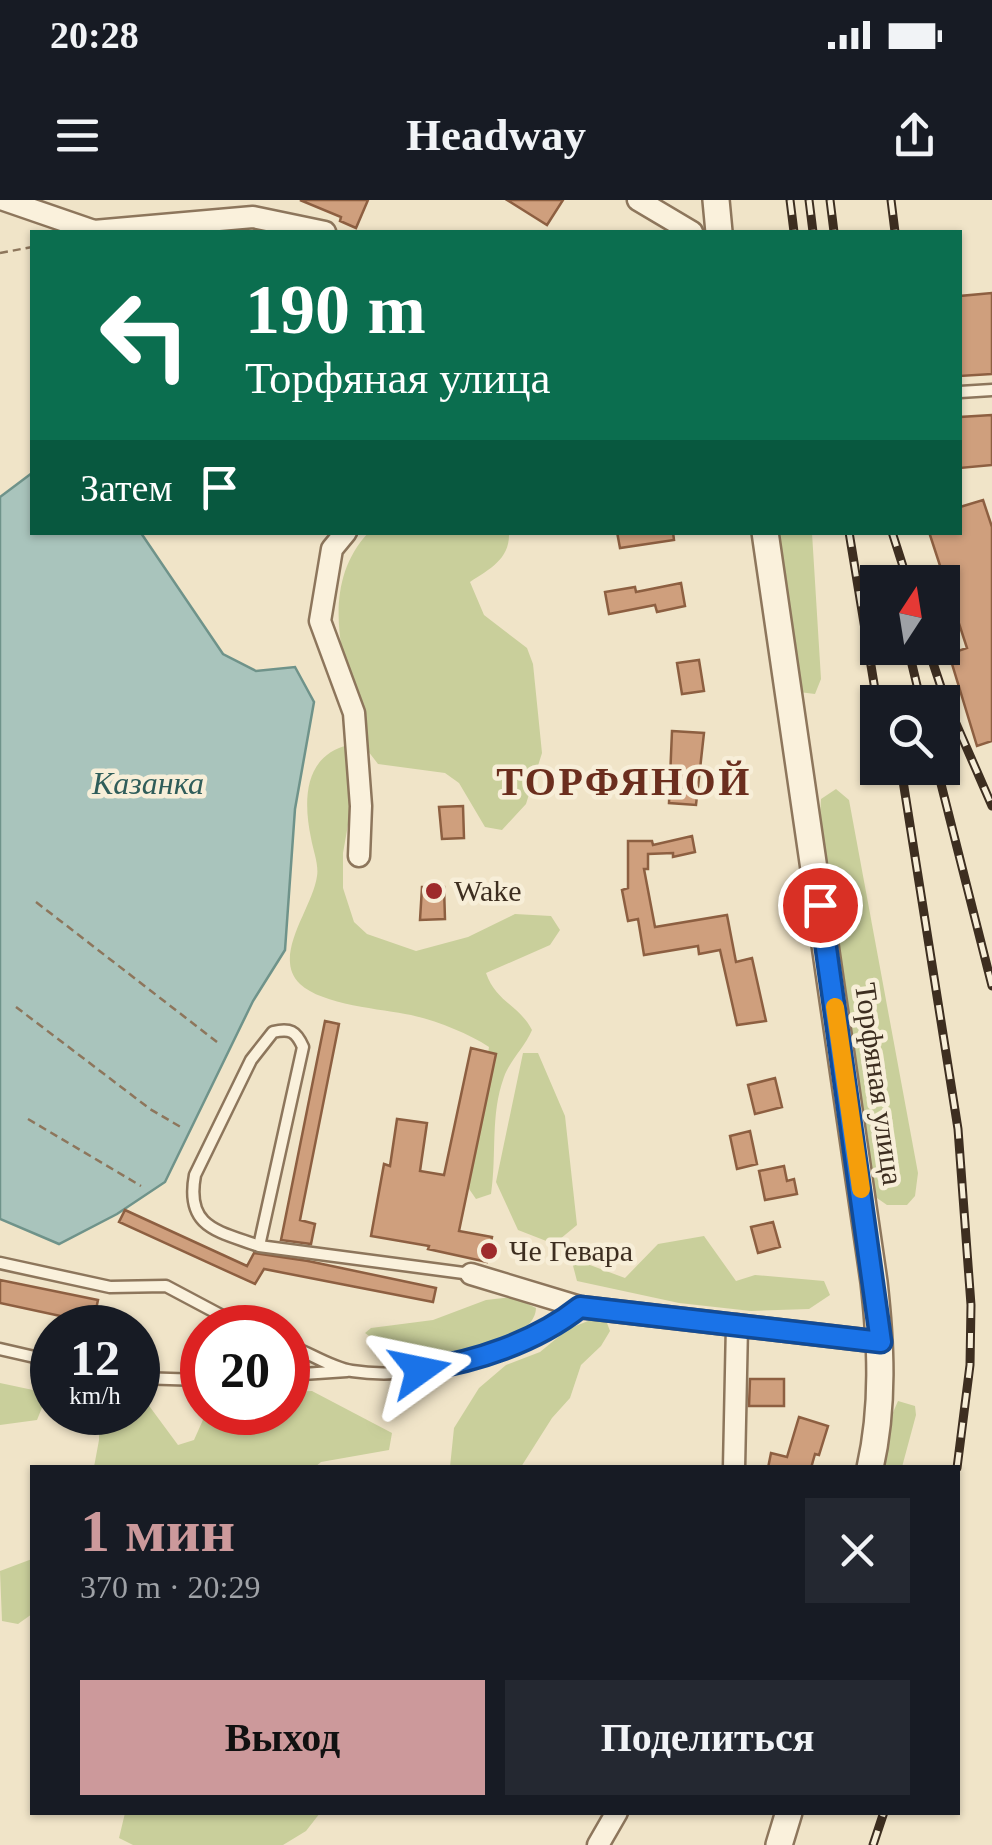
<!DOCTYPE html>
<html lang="ru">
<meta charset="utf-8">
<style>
:root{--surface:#171b24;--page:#242831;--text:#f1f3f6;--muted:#9ea1a6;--accent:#cc999b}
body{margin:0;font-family:"Times New Roman",serif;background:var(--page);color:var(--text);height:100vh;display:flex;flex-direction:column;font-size:38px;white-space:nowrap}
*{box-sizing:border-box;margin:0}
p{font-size:32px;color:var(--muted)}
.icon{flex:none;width:55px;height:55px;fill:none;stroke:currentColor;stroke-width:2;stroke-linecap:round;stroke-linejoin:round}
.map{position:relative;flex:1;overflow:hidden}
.side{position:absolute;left:30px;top:1265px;width:930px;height:350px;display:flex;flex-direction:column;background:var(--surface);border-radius:0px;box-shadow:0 2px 8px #0004}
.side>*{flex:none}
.guide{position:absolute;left:30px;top:30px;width:932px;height:305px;border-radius:0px;box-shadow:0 2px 8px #0004;background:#0b6e4f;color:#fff;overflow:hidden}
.needle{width:65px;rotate:12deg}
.controls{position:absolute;left:860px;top:365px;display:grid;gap:20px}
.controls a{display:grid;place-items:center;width:100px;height:100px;border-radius:0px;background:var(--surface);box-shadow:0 2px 8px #0004;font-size:50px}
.speed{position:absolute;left:30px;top:1105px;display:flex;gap:20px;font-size:50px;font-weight:700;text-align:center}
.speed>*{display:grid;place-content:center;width:130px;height:130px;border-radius:50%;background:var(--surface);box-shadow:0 2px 8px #0004;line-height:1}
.speed small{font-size:25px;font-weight:400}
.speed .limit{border:15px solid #d22;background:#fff;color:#111}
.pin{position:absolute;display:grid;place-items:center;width:85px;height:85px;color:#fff;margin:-42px;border:5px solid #fff;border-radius:50%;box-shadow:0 2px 10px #0007}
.me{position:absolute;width:110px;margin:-55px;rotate:78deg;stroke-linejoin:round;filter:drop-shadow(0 0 8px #0008)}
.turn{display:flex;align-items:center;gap:35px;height:210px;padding:0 50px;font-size:45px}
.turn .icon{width:130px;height:130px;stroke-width:2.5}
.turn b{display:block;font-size:70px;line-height:85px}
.then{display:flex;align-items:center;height:95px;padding:0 50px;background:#0003;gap:20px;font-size:38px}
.round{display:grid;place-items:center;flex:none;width:105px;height:105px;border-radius:0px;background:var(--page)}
.summary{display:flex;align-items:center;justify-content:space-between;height:170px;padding:0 50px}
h1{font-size:60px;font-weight:700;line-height:75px;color:var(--accent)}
.button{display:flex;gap:20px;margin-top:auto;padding:20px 50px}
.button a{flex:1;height:115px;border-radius:0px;background:var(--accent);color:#111;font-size:40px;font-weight:700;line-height:115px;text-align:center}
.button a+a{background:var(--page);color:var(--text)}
.status{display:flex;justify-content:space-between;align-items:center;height:70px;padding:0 50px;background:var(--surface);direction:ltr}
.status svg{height:28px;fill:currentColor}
header{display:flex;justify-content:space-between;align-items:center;height:130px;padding:0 50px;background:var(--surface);font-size:45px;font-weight:700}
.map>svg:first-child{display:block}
.green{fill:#c9cf9b}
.water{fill:#a9c4bc;stroke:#6f938a;stroke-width:2.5}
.building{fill:#cf9f7d;stroke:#8d5f41;stroke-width:2.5}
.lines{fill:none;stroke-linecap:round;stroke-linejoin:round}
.service-casing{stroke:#8d765c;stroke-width:15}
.minor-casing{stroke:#8d765c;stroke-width:25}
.tertiary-casing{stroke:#8d765c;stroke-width:30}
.path{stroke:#8d765c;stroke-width:2.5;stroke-dasharray:8 5;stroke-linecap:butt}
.service{stroke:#faf1dc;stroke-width:10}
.minor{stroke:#faf1dc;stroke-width:20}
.tertiary{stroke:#faf1dc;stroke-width:25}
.rail-casing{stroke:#3d2e20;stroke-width:9}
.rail{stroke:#f7eed8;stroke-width:5;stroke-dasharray:15;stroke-linecap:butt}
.route-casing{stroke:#114b97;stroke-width:25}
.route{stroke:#1a73e8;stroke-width:18}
.slow{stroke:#f59e0b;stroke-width:18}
.poi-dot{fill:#9e2a2b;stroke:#f7eed8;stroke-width:4}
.labels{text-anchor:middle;stroke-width:9;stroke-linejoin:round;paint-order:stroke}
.poi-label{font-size:30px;fill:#3d2e20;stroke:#f7eed8;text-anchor:start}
.street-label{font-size:30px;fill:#3d2e20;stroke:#f7eed8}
.water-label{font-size:32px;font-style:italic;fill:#2f5d5a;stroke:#f7eed8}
.district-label{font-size:40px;font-weight:bold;letter-spacing:2.5px;fill:#6b2e1e;stroke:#f7eed8}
</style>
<div class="status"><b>20:28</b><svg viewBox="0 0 49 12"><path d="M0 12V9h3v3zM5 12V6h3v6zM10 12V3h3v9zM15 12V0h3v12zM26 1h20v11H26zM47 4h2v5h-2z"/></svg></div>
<header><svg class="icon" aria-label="menu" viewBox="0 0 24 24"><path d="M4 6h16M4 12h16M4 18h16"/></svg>Headway<svg class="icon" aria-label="share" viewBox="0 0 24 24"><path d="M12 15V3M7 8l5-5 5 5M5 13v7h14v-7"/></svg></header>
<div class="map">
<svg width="992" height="1645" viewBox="0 0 992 1645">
<rect width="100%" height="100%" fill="#f0e4c8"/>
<path class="green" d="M368,333h141c1,26 -19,36 -39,49l14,33 43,33 6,16 9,89 -16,51 -24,26 -17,-3 -26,-44 -14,-10 -67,-9 -10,-13c-18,-70 -56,-157 0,-218z
M773,333h39l9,146 -6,15 -16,-2z
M349,545l6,40 -12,68v35l11,34 13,12 49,17 52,-14 47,-23 36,2 9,14 -10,15 -64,28c10,29 33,32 46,57 -7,17 -22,30 -28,47 -14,38 -7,78 -13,117l-15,5 -9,-13 22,-139c-21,-14 -52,-26 -78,-32 -29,-6 -89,-10 -111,-31 -29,-28 13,-76 17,-108 2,-11 -4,-26 -6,-38 -8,-38 -7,-83 38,-93z
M836,589l13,11 69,373 -3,23 -8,9h-20l-13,-9 -54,-380 1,-17z
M523,853h15l27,63 12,109 -23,19 -36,-14 -22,-48z
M704,1036l32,45 19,-6 69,6 6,14 -21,14 -58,2 -72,-8 -102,-22 -6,-23 54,20 33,-34z
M513,1097l23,11c-1,38 -100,50 -130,45 -17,-3 -28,-10 -41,-20l6,-5 62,-8 53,-20z
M593,1119l14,4 3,8 -9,15 -20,19 -11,33 -18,20 -31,49h-71l4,-39 25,-40 27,-23 34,-13 28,-23z
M0,1183l33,7 10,15 -6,15 -37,5z
M312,1191l80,42 -3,17 -68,12 -6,5h-221l5,-27v-27l39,-1v-14l9,5 31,42 16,-5 12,-27 82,-1v-20z
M898,1201l17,5 1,9 -14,52 -22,1 11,-51z
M32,1359v55l-14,10 -16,-3 -2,-50z
M125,1613v-1l195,1 -14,18 -23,14h-150l-14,-7z"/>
<path class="water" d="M32,273v59l109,1 82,121 33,17 39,-4 19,35 -19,107 -10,141 -32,51 -88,181 -48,32 -58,30 -59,-25v-722z"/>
<path class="building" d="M300,0h68l-12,28 -16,-7 1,-4z
M507,0h56l-16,25z
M992,93v81l-32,2v-80z
M992,215v50l-32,3v-51z
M983,300l9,27v214l-15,5 -28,-92 18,-6 -38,-116h31v-25z
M617,332h56l1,8 -54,8z
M681,383l4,23 -28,6 -2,-7 -46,9 -4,-22 30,-5 1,5z
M699,460l5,31 -22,3 -5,-31z
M672,531l32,2 -8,72 -27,-2z
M463,606l1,32 -22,1 -3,-32z
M692,636l3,16 -22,5v-4l-25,1v15h-4l11,58 72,-12 9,47 16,-4 14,63 -29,4 -17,-75 -21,4 -1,-8 -54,9 -6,-36 -10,2 -6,-31 6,-2v-47h24l1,4z
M422,687h22l1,32 -25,1z
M325,821l14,3 -39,196 15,4 -4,20 -30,-4z
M471,848l25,6 -37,177 33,6 -5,25 -59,-13 1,-3 -58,-10 13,-72 6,2 7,-47 30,4 -7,48 24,4z
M775,878l7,29 -27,7 -7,-29z
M750,931l7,33 -20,5 -7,-33z
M784,966l3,15 7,-2 3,15 -32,6 -6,-29z
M125,1010l122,56 7,-13 54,8 128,27 -3,14 -169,-33 -9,15 -136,-62z
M773,1022l7,25 -22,6 -7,-26z
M0,1080l98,20 -5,23 -93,-20z
M750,1179h34v27h-35z
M799,1217l29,9 -9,29 -4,-1 -4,14h-43l3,-15 16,4z"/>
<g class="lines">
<g class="service-casing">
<path id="service" d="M960,192l32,-2
M259,1046c-41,-15 -74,-18 -64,-71l56,-115 22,-28c17,-4 23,-1 30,15l-44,199 212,28
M0,1063l110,24 56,-1 79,42
M288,1145c20,7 43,23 64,26 70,11 173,-20 228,-63
M0,1149l52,12
M288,1175l59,-4
M138,1178l64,2"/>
</g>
<g class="minor-casing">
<path id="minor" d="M4,0l90,31 159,-14 72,15
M638,0l54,32
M346,332l-14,17 -12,72 34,92 7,93 -2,50
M471,1074l109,33 301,35
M734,1268l3,-143
M598,1645l19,-33"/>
</g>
<g class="tertiary-casing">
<path id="tertiary" d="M716,0l3,32
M765,332l109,750c7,62 10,124 -4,186
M779,1645l10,-33"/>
</g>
<path class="path" d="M0,53l32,-6
M36,702l181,140
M16,807l134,102 34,20
M28,919l113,67"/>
<use href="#service" class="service"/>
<use href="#minor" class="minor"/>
<use href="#tertiary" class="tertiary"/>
<g class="rail-casing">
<path id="rail" d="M790,0l4,32
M809,0l4,32
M830,0l4,32
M891,0l4,32
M849,332l29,176
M892,332l16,50
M908,448l13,54
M928,448l16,48 48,110
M901,568l57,361 13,176 -1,60 -13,103
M937,568l55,218
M873,1645l11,-33"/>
</g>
<use href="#rail" class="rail"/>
</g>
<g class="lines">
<g class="route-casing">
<path id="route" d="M420,1170c55,-8 116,-28 160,-63l301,35 -61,-437"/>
</g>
<use href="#route" class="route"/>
<path class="slow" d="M835,807l26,182"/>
</g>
<g class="poi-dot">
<circle cx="434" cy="691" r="10"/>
<circle cx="489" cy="1051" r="10"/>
</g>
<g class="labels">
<g class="poi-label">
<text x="454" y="701">Wake</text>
<text x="509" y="1061">Че Гевара</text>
</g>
<g class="street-label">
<text transform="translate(879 884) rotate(82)" y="10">Торфяная улица</text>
</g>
<g class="water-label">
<text x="148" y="594">Казанка</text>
</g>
<g class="district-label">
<text x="624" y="595">ТОРФЯНОЙ</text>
</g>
</g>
</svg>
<div class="controls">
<a><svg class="needle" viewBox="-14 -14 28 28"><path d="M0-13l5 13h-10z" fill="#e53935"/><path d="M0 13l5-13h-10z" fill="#9ea1a6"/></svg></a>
<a><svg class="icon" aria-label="search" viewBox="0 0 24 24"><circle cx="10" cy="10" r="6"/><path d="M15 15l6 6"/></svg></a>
</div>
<div class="speed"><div>12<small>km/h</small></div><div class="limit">20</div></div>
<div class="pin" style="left:820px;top:705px;background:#d93025"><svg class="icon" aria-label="arrive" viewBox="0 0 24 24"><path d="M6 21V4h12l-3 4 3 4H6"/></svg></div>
<svg class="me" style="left:420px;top:1170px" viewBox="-20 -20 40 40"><path d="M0-17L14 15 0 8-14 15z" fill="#1a73e8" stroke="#fff" stroke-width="4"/></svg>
<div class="guide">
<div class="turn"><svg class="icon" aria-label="left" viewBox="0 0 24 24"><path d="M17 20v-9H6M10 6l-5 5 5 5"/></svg><div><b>190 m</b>Торфяная улица</div></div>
<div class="then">Затем<svg class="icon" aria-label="arrive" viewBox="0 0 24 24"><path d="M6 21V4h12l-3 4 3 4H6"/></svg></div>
</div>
<section class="side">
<div class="summary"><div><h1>1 мин</h1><p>370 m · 20:29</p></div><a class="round"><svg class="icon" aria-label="close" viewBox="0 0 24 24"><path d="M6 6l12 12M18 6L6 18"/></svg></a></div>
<div class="button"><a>Выход</a><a>Поделиться</a></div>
</section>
</div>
